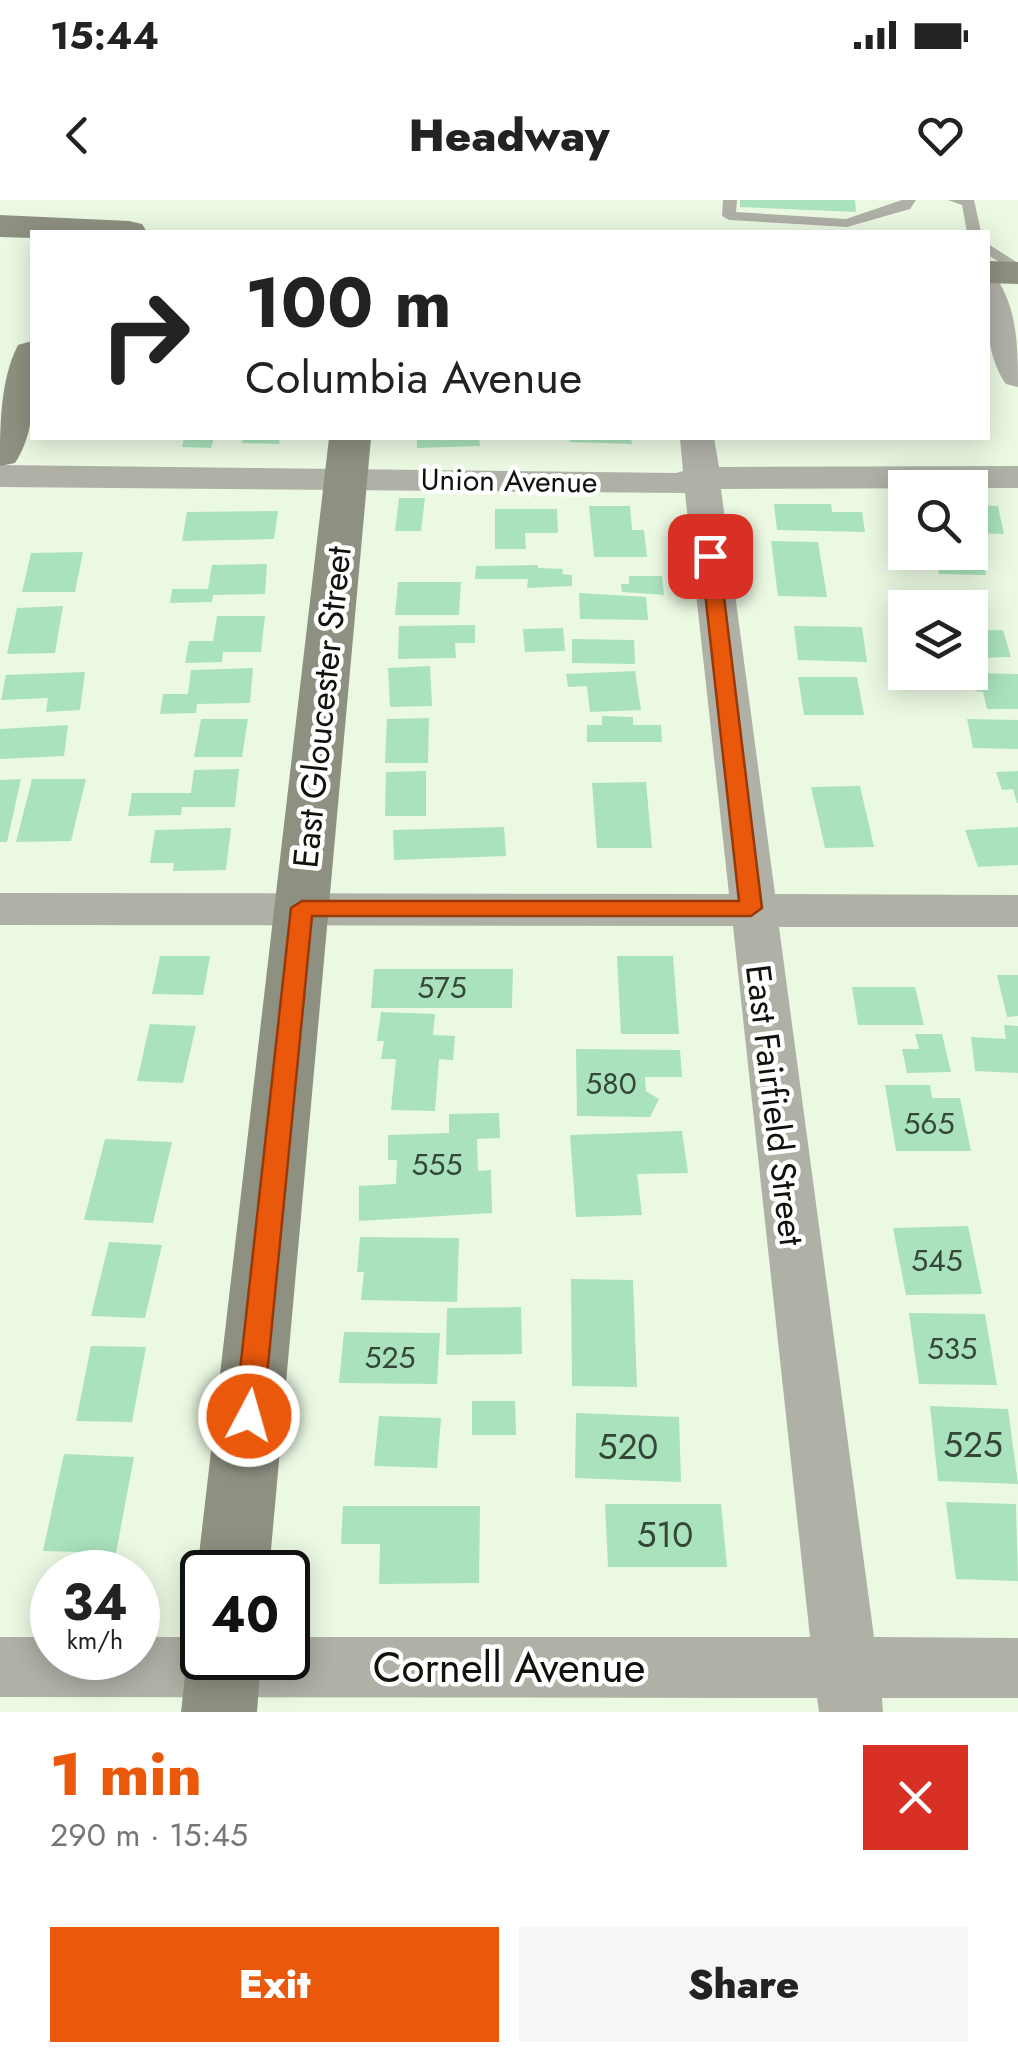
<!DOCTYPE html>
<meta charset="utf-8">
<style>
:root{--surface:#fff;--page:#f6f6f6;--text:#222;--muted:#767676;--accent:#ea580c}
body{margin:0;font-family:Jost,sans-serif;background:var(--page);color:var(--text);height:100vh;display:flex;flex-direction:column;font-size:38px;white-space:nowrap}
*{box-sizing:border-box;margin:0}
p{font-size:32px;color:var(--muted)}
.icon{flex:none;width:55px;height:55px;fill:none;stroke:currentColor;stroke-width:2;stroke-linecap:round;stroke-linejoin:round}
.map{position:relative;height:1512px;overflow:hidden}
.drawer{display:flex;flex-direction:column;background:var(--surface);flex:1}
.drawer>*{flex:none}
.banner{position:absolute;left:30px;top:30px;width:960px;height:210px;border-radius:0px;box-shadow:0 5px 25px #0003;background:#fff;color:var(--text);overflow:hidden}
.fabs{position:absolute;left:888px;top:270px;display:grid;gap:20px}
.fabs a{display:grid;place-items:center;width:100px;height:100px;border-radius:0px;background:var(--surface);box-shadow:0 5px 25px #0003;font-size:50px}
.speed{position:absolute;left:30px;top:1350px;display:flex;gap:20px;font-size:50px;font-weight:700;text-align:center}
.speed>*{display:grid;place-content:center;width:130px;height:130px;border-radius:50%;background:var(--surface);box-shadow:0 5px 25px #0003;line-height:1}
.speed small{font-size:25px;font-weight:400}
.speed .limit{border:5px solid #111;border-radius:15px;background:#fff;color:#111}
.pin{position:absolute;display:grid;place-items:center;width:85px;height:85px;color:#fff;margin:-42px;border-radius:20px;box-shadow:0 5px 15px #0006}
.me{position:absolute;width:110px;margin:-55px;rotate:6deg;stroke-linejoin:round;filter:drop-shadow(0 0 8px #0008)}
.turn{display:flex;align-items:center;gap:35px;height:210px;padding:0 50px;font-size:45px}
.turn .icon{width:130px;height:130px;stroke-width:2.5}
.turn b{display:block;font-size:70px;line-height:85px}
.round{display:grid;place-items:center;flex:none;width:105px;height:105px;border-radius:0px;background:var(--page)}
.headline{display:flex;align-items:center;justify-content:space-between;height:170px;padding:0 50px}
h1{font-size:60px;font-weight:800;line-height:75px;color:var(--accent)}
.cta{display:flex;gap:20px;margin-top:auto;padding:20px 50px}
.cta a{flex:1;height:115px;border-radius:0px;background:var(--accent);color:#fff;font-size:40px;font-weight:800;line-height:115px;text-align:center}
.cta a+a{background:var(--page);color:var(--text)}
.status{display:flex;justify-content:space-between;align-items:center;height:70px;padding:0 50px;background:var(--surface);direction:ltr}
.status svg{height:28px;fill:currentColor}
header{display:flex;justify-content:space-between;align-items:center;height:130px;padding:0 50px;background:var(--surface);font-size:45px;font-weight:800}
.map>svg:first-child{display:block}
.building{fill:#aae2bd}
.lines{fill:none;stroke-linecap:round;stroke-linejoin:round}
.lane{fill:#afb0a6;fill-rule:evenodd}
.street{fill:#afb0a6;fill-rule:evenodd}
.secondary{fill:#8e9081;fill-rule:evenodd}
.route{fill:#ea580c;stroke:#983908;stroke-width:2.5}
.labels{text-anchor:middle;stroke-width:9;stroke-linejoin:round;paint-order:stroke}
.far-street-label{font-size:30px;fill:#0e130c;stroke:#fff}
.number-label{font-size:30px;fill:#354738}
.street-label{font-size:35px;fill:#0e130c;stroke:#fff}
.near-number-label{font-size:35px;fill:#354738}
.near-street-label{font-size:42px;fill:#0e130c;stroke:#fff}
</style>
<div class="status"><b>15:44</b><svg viewBox="0 0 49 12"><path d="M0 12V9h3v3zM5 12V6h3v6zM10 12V3h3v9zM15 12V0h3v12zM26 1h20v11H26zM47 4h2v5h-2z"/></svg></div>
<header><svg class="icon" aria-label="back" viewBox="0 0 24 24"><path d="M15 5l-7 7 7 7"/></svg>Headway<svg class="icon" aria-label="heart" viewBox="0 0 24 24"><path d="M12 20l-8-8c-3-5 5-10 8-4 3-6 11-1 8 4z"/></svg></header>
<div class="map">
<svg width="1018" height="1512" viewBox="0 0 1018 1512">
<rect width="100%" height="100%" fill="#ebf9e3"/>
<path class="building" d="M740,0h115l1,12 -116,-5z
M184,238h30l-3,10 -29,-1z
M243,238h37l-1,6 -37,-1z
M417,238h62l1,8 -63,2z
M570,238h61l1,6 -62,-2z
M399,298h26l-4,33h-26z
M774,304h57l1,8h30l3,20 -88,-2z
M970,305l28,1 6,28 -34,-1z
M589,306h41l2,24h12l3,27h-53z
M495,309h62l1,24h-33l1,16h-31z
M278,311l-4,28 -92,2 5,-29z
M970,340h8l8,35 -47,-1 -5,-21 36,-1z
M771,341l47,1 9,55 -49,-1z
M83,352l-8,40h-53l9,-39z
M267,364l-2,30 -52,1 -1,7 -42,1 2,-14h36l4,-24z
M538,365v3l25,1 -1,5 10,1v11l-45,2 1,-9h-53l1,-13z
M629,376h33l2,19 -42,-3 -1,-8h8z
M398,382h63l-2,33h-64z
M579,393l67,4 2,23 -68,-1z
M63,406l-8,47 -48,1 10,-46z
M217,416h48l-4,36h-38l-1,10 -37,1 4,-22h24z
M475,425v18h-20l1,15 -58,1 1,-33z
M794,426l68,1 5,35 -69,-2z
M563,428l2,23 -40,1 -2,-23z
M1003,430l8,27 -41,1v-27z
M572,439l62,1 1,24 -63,-1z
M430,466l2,40 -42,1 -2,-39z
M253,468l-3,35 -53,1 -1,9 -36,1 3,-20h25l3,-24z
M635,471l6,39 -51,2 -3,-26 -19,1 -2,-13z
M85,472l-5,38 -34,2 2,-14 -47,2 5,-25z
M928,472h29l1,11 -29,-2z
M971,473l47,1v35h-31l-4,-17 -7,-1z
M798,477h59l7,38h-60z
M602,516l31,1v8h28l1,17h-75v-17h15z
M429,518l-1,45h-43l2,-44z
M201,519h47l-6,38h-48z
M967,519l51,1v29l-45,-1z
M68,525l-4,31 -64,3v-30z
M239,569l-4,38h-53l-1,8 -53,1 4,-23h59l3,-23z
M426,571v45h-41l1,-44z
M1018,571v32h-1l-4,-14 -11,1 -6,-18z
M21,579l-14,63h-7v-62z
M32,579h54l-15,62 -55,1z
M646,582l6,66h-55l-5,-65z
M860,586l14,61 -49,1 -14,-61z
M504,627l2,29 -112,4 -1,-30z
M1018,627v38l-40,2 -13,-37z
M231,628l-5,42 -53,1 1,-8h-24l5,-33z
M160,756h50l-7,39 -51,-1z
M617,756h56l6,78h-58z
M374,769h139l-1,39h-141z
M997,775h21v41l-11,1z
M852,787h63l9,38h-66z
M381,812l54,2 -2,21 22,1 -2,24 -14,-1 -4,52 -44,-1 5,-51h-15l3,-18h-7z
M150,824l46,2 -13,57 -46,-2z
M1004,825l14,1v47l-43,-2 -4,-34 35,2z
M915,834h27l9,38 -44,1 -5,-24h17z
M576,849l104,1 2,27h-37l1,14 13,8 -9,18 -73,-1z
M885,885h45l2,13h28l11,53h-75z
M499,913l1,25 -23,1 1,32 13,-1 1,43 -133,8v-35l37,-2 1,-24h-9v-25l61,-2v-19z
M682,931l6,42 -51,1 5,41 -66,2 -6,-82z
M105,939l67,3 -19,81 -69,-3z
M968,1026l14,68 -76,1 -13,-67z
M360,1037l99,1 -2,64 -96,-2 3,-28h-7z
M109,1042l53,3 -17,73 -54,-2z
M571,1079l62,1 4,107 -65,-1z
M521,1107l1,47 -76,1 1,-47z
M909,1113l76,1 12,71 -78,-1z
M344,1132l96,1 -3,51 -98,-1z
M91,1146l55,1 -14,75 -56,-1z
M472,1201h43l1,34h-44z
M930,1206l78,3 10,75 -80,-3z
M576,1213l103,4 2,65 -106,-4z
M379,1216l62,2 -4,50 -63,-2z
M64,1254l70,3 -18,96 -73,-2z
M946,1302l70,2 2,77 -62,-2z
M605,1304h116l6,63h-119z
M343,1306h137l-1,77 -100,1 1,-40h-39z"/>
<g class="lines">
<path class="lane" d="M723,0h14l-1,12 110,7 56,-19h14l-6,9 -63,18 -118,-7 -7,-4z
M948,0h26l7,32h-14l-5,-27z
M988,44l30,19v11l-30,-19z"/>
<path class="street" d="M988,79l11,3c19,32 19,69 19,105l-12,-3c-21,-30 -20,-70 -18,-105z
M680,238h34l5,29 299,-1v22l-297,1 54,405 243,1v32h-239l95,710 144,1v60h-136l1,14h-64l-2,-14 -817,-1v-60h52v21h86v-21h64v21h86v-21h522l-77,-711 -733,-1v-32l729,1 -44,-401 -685,-6v-22l676,8 7,-2z"/>
<path class="secondary" d="M0,15l129,6 13,3 5,8h-115v6l-32,-1z
M988,61l30,1v22l-30,-1z
M32,141c2,39 6,88 -17,122l-15,3c0,-40 0,-86 18,-121z
M329,238h42l-102,1134h-67v12l-5,-12z
M202,1431v27h59l-4,54h-76l6,-54 11,-25z"/>
</g>
<path class="route" d="M710,351l9,5 43,352 -11,8h-439l-49,500 -4,9 -10,3 -10,-3 -4,-9 56,-508 11,-7h437l-38,-345z"/>
<g class="labels">
<g class="far-street-label">
<text transform="translate(509 281) rotate(1)" y="10">Union Avenue</text>
</g>
<g class="number-label">
<text x="442" y="798">575</text>
<text x="611" y="894">580</text>
<text x="929" y="934">565</text>
<text x="437" y="975">555</text>
<text x="937" y="1071">545</text>
<text x="952" y="1159">535</text>
<text x="390" y="1168">525</text>
</g>
<g class="street-label">
<text transform="translate(322 507) rotate(-84)" y="12">East Gloucester Street</text>
<text transform="translate(775 905) rotate(83)" y="12">East Fairfield Street</text>
</g>
<g class="near-number-label">
<text x="973" y="1257">525</text>
<text x="628" y="1259">520</text>
<text x="665" y="1347">510</text>
</g>
<g class="near-street-label">
<text x="509" y="1482">Cornell Avenue</text>
</g>
</g>
</svg>
<div class="fabs">
<a><svg class="icon" aria-label="search" viewBox="0 0 24 24"><circle cx="10" cy="10" r="6"/><path d="M15 15l6 6"/></svg></a>
<a><svg class="icon" aria-label="layers" viewBox="0 0 24 24"><path d="M12 4l9 5-9 5-9-5zM3 14l9 5 9-5"/></svg></a>
</div>
<div class="speed"><div>34<small>km/h</small></div><div class="limit">40</div></div>
<div class="pin" style="left:710px;top:356px;background:#d93025"><svg class="icon" aria-label="arrive" viewBox="0 0 24 24"><path d="M6 21V4h12l-3 4 3 4H6"/></svg></div>
<svg class="me" style="left:249px;top:1216px" viewBox="-20 -20 40 40"><circle r="17" fill="#ea580c" stroke="#fff" stroke-width="3"/><path d="M0-11L8 9 0 5-8 9z" fill="#fff"/></svg>
<div class="banner">
<div class="turn"><svg class="icon" aria-label="right" viewBox="0 0 24 24"><path d="M7 20v-9h11M14 6l5 5-5 5"/></svg><div><b>100 m</b>Columbia Avenue</div></div>
</div>
</div>
<section class="drawer">
<div class="headline"><div><h1>1 min</h1><p>290 m · 15:45</p></div><a class="round" style="background:#d93025;color:#fff"><svg class="icon" aria-label="close" viewBox="0 0 24 24"><path d="M6 6l12 12M18 6L6 18"/></svg></a></div>
<div class="cta"><a>Exit</a><a>Share</a></div>
</section>
